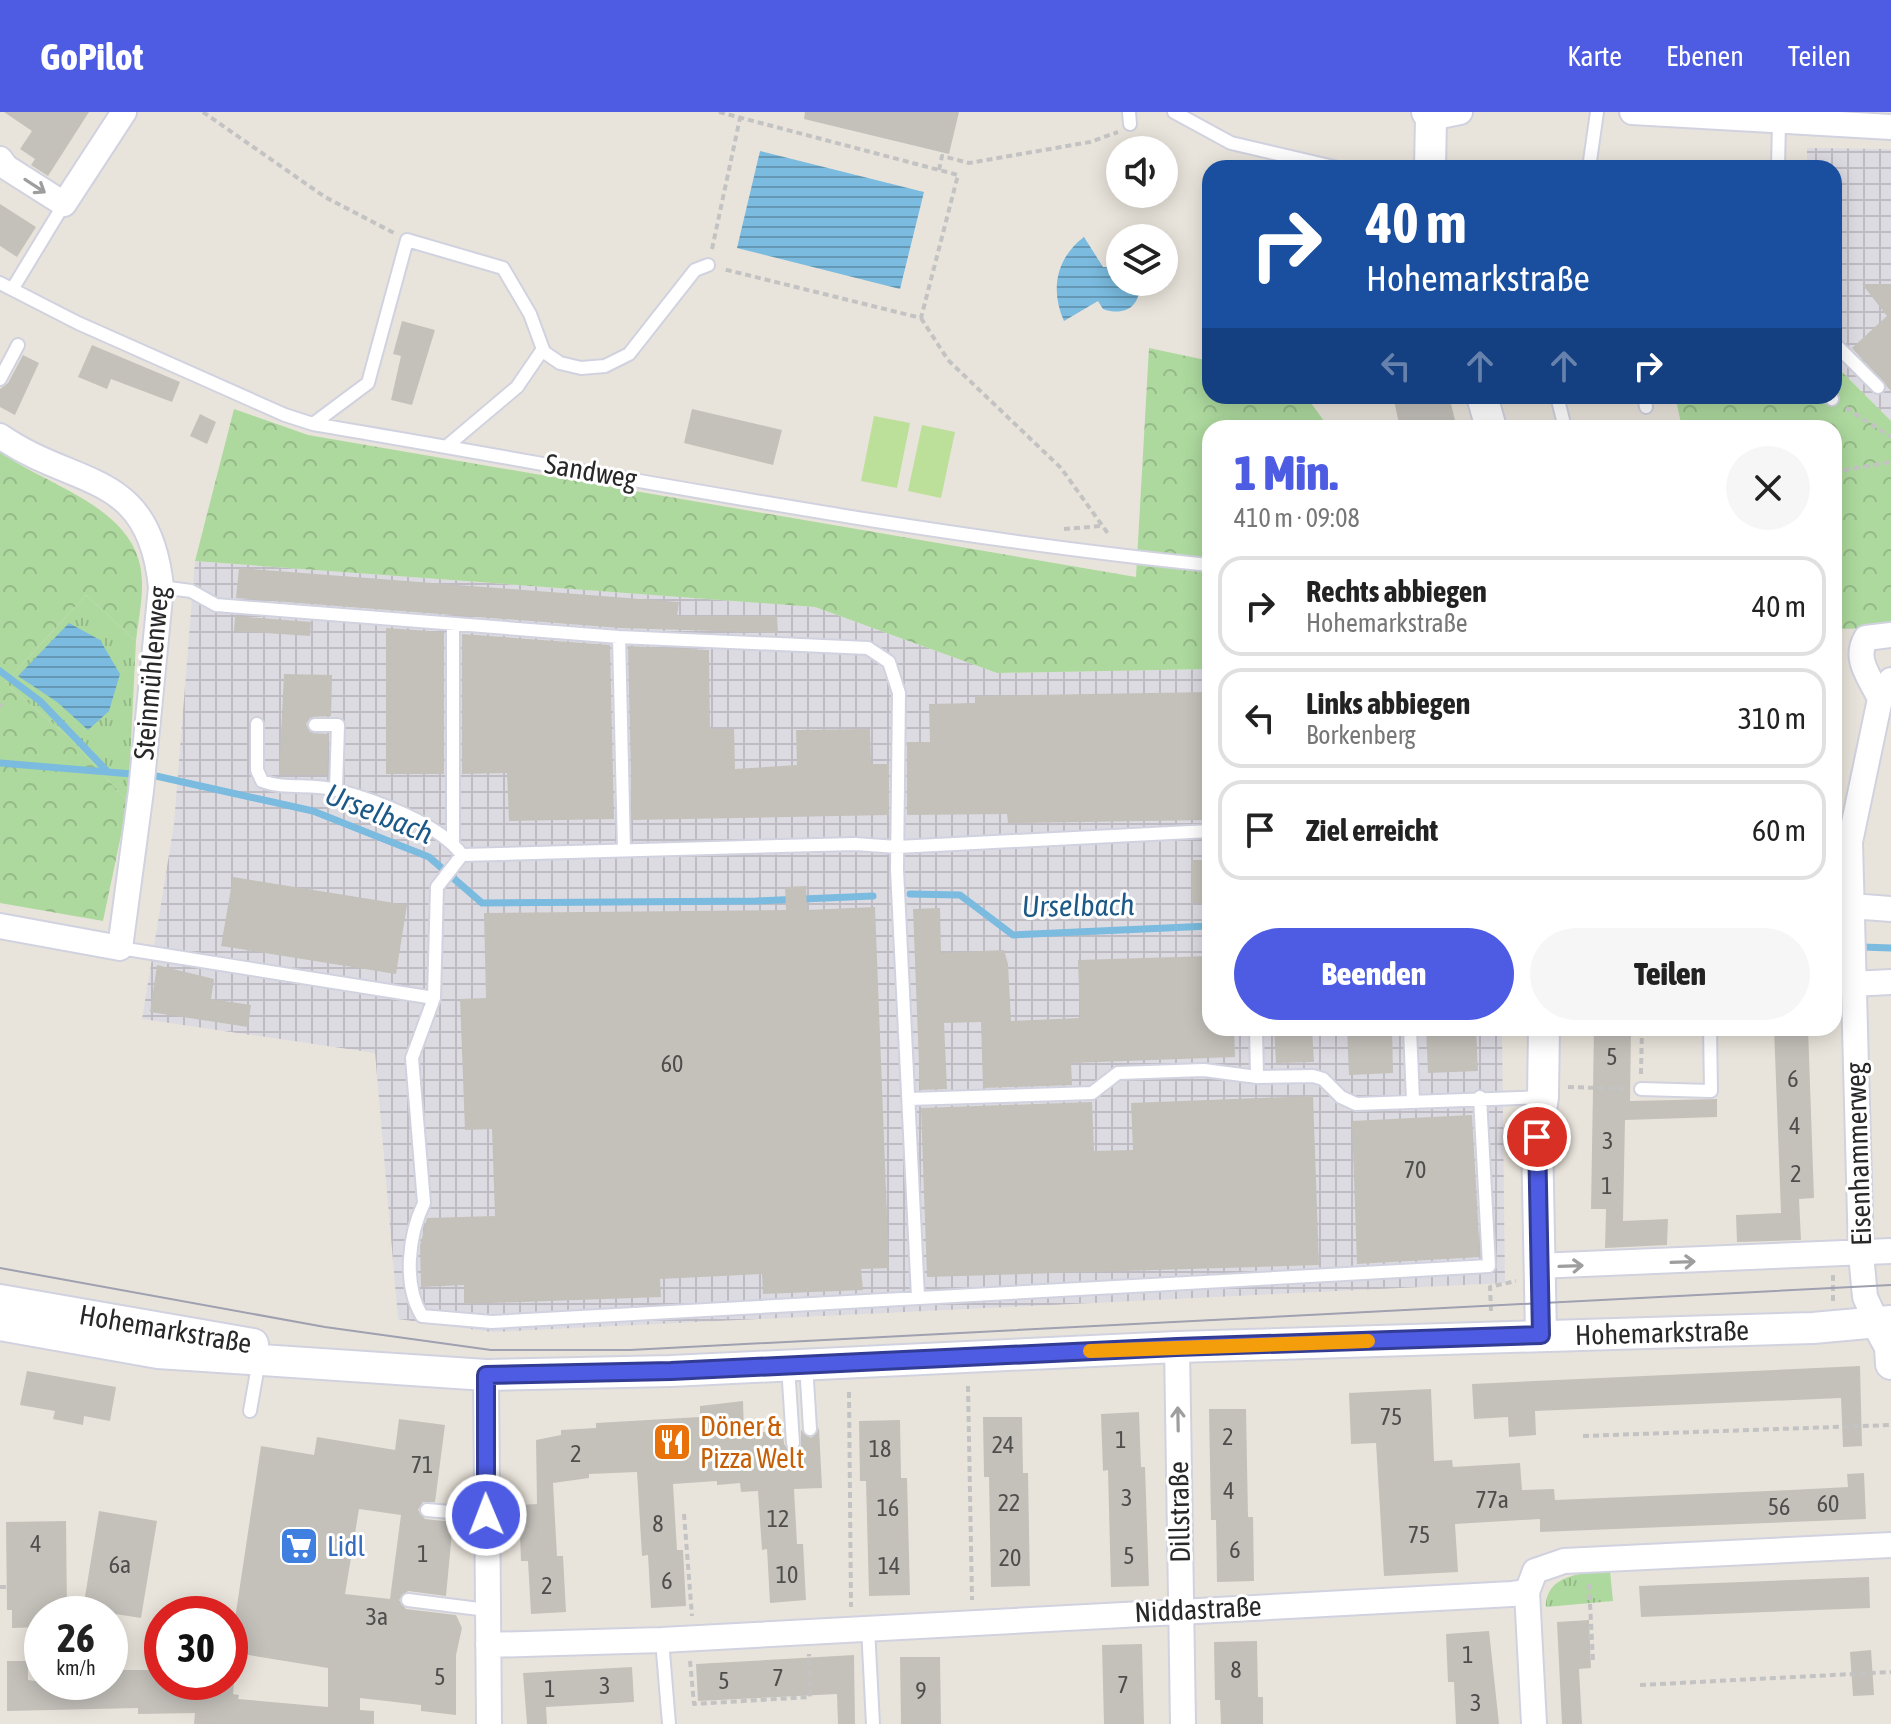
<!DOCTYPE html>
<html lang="de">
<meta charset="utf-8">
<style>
:root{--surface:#fff;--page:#f6f6f6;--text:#222;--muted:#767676;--line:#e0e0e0;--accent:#4d5ce3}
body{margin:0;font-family:"Asap Condensed",sans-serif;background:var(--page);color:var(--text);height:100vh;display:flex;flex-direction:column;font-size:30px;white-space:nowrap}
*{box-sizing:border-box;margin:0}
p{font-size:26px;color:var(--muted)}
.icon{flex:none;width:44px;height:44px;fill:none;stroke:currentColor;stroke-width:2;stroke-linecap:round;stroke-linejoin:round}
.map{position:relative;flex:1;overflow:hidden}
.drawer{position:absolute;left:1202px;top:308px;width:640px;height:616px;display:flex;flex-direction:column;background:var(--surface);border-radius:24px;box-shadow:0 4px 20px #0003}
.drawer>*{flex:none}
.guide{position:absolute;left:1202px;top:48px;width:640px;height:244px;border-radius:24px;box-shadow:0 4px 20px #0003;background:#1a4fa0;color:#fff;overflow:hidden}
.fabs{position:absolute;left:1106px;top:24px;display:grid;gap:16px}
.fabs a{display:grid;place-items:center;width:72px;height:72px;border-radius:50%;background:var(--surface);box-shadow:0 4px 20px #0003;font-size:40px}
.speed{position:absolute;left:24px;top:1484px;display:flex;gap:16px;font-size:40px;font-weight:700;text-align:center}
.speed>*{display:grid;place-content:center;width:104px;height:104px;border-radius:50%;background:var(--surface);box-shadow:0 4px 20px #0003;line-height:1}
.speed small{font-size:20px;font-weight:400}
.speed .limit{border:12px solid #d22;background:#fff;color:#111}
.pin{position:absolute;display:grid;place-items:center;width:68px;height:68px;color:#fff;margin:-34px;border:4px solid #fff;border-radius:50%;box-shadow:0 2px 8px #0007}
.me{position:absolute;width:88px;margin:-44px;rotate:359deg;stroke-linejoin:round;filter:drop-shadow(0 0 6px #0008)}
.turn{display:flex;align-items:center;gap:28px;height:168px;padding:0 32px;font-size:36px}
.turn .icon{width:104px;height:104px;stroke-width:2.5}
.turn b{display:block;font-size:56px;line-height:68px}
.lanes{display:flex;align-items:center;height:76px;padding:0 32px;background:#0003;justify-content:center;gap:40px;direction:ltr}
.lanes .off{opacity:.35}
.round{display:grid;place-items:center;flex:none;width:84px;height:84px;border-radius:42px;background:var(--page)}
.head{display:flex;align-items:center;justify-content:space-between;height:136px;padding:0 32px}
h1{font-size:48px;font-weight:800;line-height:60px;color:var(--accent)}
.primary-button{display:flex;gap:16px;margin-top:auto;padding:16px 32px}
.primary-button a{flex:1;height:92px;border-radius:48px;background:var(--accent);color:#fff;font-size:32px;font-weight:800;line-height:92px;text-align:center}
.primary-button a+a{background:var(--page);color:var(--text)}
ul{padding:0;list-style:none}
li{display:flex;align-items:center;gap:24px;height:100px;margin:0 16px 12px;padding:0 16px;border:4px solid var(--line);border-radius:24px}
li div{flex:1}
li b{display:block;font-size:30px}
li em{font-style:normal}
header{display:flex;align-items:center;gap:48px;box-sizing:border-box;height:112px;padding:0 40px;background:var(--accent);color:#fff}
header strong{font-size:38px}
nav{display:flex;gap:44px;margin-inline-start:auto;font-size:28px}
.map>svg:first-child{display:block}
.industrial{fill:url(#industrial-grid)}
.grass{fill:url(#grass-tufts)}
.forest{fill:url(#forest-crowns)}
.pitch{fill:#bcdf9a}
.water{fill:url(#water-rules)}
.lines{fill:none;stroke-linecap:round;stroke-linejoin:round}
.stream{stroke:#7abbdf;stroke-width:7}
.building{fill:#c4c1bb;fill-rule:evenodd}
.service-casing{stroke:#d1d2df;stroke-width:16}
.minor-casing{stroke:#d1d2df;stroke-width:28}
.tertiary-casing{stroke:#d1d2df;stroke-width:34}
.path{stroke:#c3c3c3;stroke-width:4;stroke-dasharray:6 4;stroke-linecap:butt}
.service{stroke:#fff;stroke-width:12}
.minor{stroke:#fff;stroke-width:24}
.tertiary{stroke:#fff;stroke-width:30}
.tram{stroke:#9fa0b0;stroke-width:2}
.oneway{stroke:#9e9e9e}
.route-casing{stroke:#323c94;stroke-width:20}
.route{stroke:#4d5ce3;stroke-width:14}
.slow{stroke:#f59e0b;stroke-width:14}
.labels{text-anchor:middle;stroke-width:6;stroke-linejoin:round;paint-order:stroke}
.number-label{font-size:24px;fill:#4f4e4d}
.street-label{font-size:28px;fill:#282828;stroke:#fff}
.food-label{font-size:28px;fill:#c56008;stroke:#fff;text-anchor:start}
.shop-label{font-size:28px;fill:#366cbe;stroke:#fff;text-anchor:start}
.water-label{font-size:30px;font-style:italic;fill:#1d5987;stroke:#fff}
</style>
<header>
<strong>GoPilot</strong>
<nav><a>Karte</a><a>Ebenen</a><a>Teilen</a></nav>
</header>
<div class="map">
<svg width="1891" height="1612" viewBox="0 0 1891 1612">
<defs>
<pattern id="industrial-grid" width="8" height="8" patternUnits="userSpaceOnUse" patternTransform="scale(2)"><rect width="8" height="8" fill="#dddbe2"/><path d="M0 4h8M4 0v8" fill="none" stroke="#bebcc2"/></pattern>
<pattern id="grass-tufts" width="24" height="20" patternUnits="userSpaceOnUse" patternTransform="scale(2)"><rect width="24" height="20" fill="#add99e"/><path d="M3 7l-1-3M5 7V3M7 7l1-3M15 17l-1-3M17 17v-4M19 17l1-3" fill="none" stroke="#95ba88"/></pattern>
<pattern id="forest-crowns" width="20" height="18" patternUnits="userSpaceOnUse" patternTransform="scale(2)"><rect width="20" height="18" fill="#add99e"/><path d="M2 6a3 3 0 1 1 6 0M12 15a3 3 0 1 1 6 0" fill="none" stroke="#95ba88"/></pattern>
<pattern id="water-rules" width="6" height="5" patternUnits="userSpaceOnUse" patternTransform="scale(2)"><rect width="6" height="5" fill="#7abbdf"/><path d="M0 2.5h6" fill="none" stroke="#6498b5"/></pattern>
</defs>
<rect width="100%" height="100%" fill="#e9e4db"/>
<path class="industrial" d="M1807,36l84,1v272l-57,-57v-196h-27z
M195,449l620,46 182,66 213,-4v359h292l3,255 -1013,49 -94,-13 -23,-266 -233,-34 32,-195z"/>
<path class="grass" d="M86,483l50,46 -8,161 -57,-63 -66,-56z
M1610,1459l3,30 -67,6c0,-34 39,-34 64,-36z"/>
<path class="forest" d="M1149,236l61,13v35h96l23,32h-119v241l-213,4 -182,-66 -620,-46 39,-152 74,26 828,142z
M1834,252l57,57v207l-57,1v-201h-174l21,-5 -6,-27h159z
M0,340c50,36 144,57 142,133 0,19 -4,38 -6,56l-50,-46 -81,88 66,56 57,63 -25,119 -103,-18z"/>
<path class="pitch" d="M874,304l36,7 -13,65 -36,-7z
M922,313l33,7 -14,66 -33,-7z"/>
<path class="water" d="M760,39l164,41 -24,97 -163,-41z
M1084,125l19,30h17v15h19c3,24 -14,35 -36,27l-5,-8 -34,20c-14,-31 -8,-63 20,-84z
M69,511l31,17 20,34 -11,37 -21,19 -31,-28 -39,-26z"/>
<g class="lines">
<path class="stream" d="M0,559l40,30 66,69
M0,651l156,13 157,35 116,46 53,46 274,-2 117,-5
M910,782l50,1 53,40 197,-9
M1834,834l57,2"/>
</g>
<path class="building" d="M4,0h85l-41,64 -17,-11 4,-6 -15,-10 12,-18z
M805,0h154l-10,42 -145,-35z
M0,92l36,23 -19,30 -17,-11z
M1862,172h29v107l-39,-43 35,-32z
M402,209l33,9 -23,75 -21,-5 10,-44 -8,-2z
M92,233l88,37 -8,20 -61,-23 -4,10 -29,-12z
M23,243l16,8 -24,52 -15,-8v-18l8,-6z
M1393,284h56l8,32h-57z
M692,297l90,21 -9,35 -89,-22z
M200,302l16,8 -9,22 -17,-8z
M239,456l440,34 -2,14h100l1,17 -158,-5 -384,-30z
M235,504l76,6 -1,14 -76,-5z
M386,516l58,4v142h-58z
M462,522l148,11 4,174 -105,2 -2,-48 -45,1z
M628,534l81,4 1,79h24l1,40 62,-4 -1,-35 74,-1 1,35h18v51l-257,5z
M284,562l48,1 -1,41 -20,1 -5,7 5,9 18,1 -2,41h-48z
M1210,580v128l-202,3 -1,-9 -100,1v-73h23l-1,-38 46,-1v-7z
M1191,748h19v43h-18z
M233,765l174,28 -11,69 -175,-28z
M806,774l1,24 68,-3 14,361 -28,1 2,21 -100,4 -1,-20 -102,5 1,18 -197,7v-19l-43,2 -1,-41 7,-28 68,-2 -3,-87 -27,1 -5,-131 26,-1 -2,-85 302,-3 -1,-23z
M940,796l1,45 63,-3 4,14 3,57 69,-3 -2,-58 132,-4v72h24l1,29 -164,6 1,22 -89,3 -2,-66 -37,1 3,66 -27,1 -7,-181z
M157,853l57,14 -3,20 40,6 -3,22 -98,-15z
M1274,916h38l2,34 -38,1z
M1347,916h45l1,45 -44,2z
M1426,916h50l2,43 -50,2z
M1594,916h37l-1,73 87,-2v18l-92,3 -2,101 45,-2 -1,26 -62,3 1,-39h-15z
M1774,916h34l6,170 -15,1 2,41 -64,2 -1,-27 45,-2z
M1313,984l6,169 -392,12 -6,-169 171,-6 2,49 39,-1 -2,-47z
M1472,1003l8,142 -123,7 -5,-143z
M1860,1254l2,80 -19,1 -2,-49 -306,13 1,24 -27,2 -1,-20 -34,2 -2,-35z
M27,1259l89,16 -6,34 -26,-5 -1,9 -30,-6 2,-8 -35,-6z
M1431,1277l3,72 18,-1 1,7 67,-4 2,27 32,-1 1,11 236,-10 57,-3 -1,-13 17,-1 2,46 -326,13v-13l-85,5 3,48 -74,4 -8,-133 -25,1 -2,-51z
M743,1289l1,32 39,-2 1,13 6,7 11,-3v-18l10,8 8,-10 3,60 -28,1 3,55h6l3,56 -36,3 -3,-54 -5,1 -4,-59 -17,1 -1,-9 -23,2v-4l-44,3 4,66h6l3,56 -35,2 -3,-53 -6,1 -5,-84 -48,2v4l-36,5 4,73h6l3,56 -35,2 -3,-53h-7l-2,-56 18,-1 -1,-64 25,-5v-5l35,-2v-5l104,-6v-11z
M1209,1297h37l2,108h5l1,64 -37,1 -1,-62h-5z
M1139,1300l2,55h4l4,119 -38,1 -3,-117 -5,1 -2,-57z
M983,1305h39l1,56h5l2,113 -39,1 -2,-110h-5z
M399,1307l46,6 -10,77h-12l-5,8 7,9 28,3 -7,74 -38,-5 -9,9 7,9 50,6 6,13 -6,27v60l-35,-4v-6l-61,-7v12l14,1v13h-180l1,-11 -57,1v-6l-131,3v-50h21v19l14,2h68v-12h52v12h72l-1,12 6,1 -1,4 90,8v-39l-98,-16 31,-206 53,9 3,-18 78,13zM359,1397l42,6 -11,84 -45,-5z
M900,1308l1,58h6l3,117 -41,1 -3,-115h-6l-1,-60z
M99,1399l58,10 -16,97 -58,-9z
M66,1409l1,89h-6v4h-19v13l-30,1v-18h-5l-1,-88z
M1869,1465l1,31 -229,9 -2,-31z
M1589,1508l2,48 -12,1 3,55h-20l-5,-102z
M1489,1519l10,93h-43l-2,-42h-6l-2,-48z
M1257,1529l1,56h5v27h-42l-1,-24h-5l-1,-58z
M1142,1532l2,80h-40l-2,-79z
M1871,1538l3,45 -21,1 -3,-44z
M854,1543l1,69h-17l-1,-30 -139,7 -2,-37z
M900,1545h40l1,67h-40z
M632,1555l2,35 -88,5 1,17h-20l-4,-51z"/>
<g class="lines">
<g class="service-casing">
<path id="service" d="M1129,0l1,12
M1174,0l57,31 107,25
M1589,56l8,-56
M1778,56l1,-46
M0,171l78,40 207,92 28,9c298,50 596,111 897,141
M13,176l51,-84
M1834,231l44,44
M0,267l18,-34
M1557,284l8,32
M1644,284l2,11
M1830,284l2,3
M313,312l55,-41 39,-143 96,28 27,46 14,38 16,11 21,5 24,-2 24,-12 66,-84 13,-5
M447,334l70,-59 26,-38
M161,475l30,4 25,14 403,32 249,11 21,14 10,31 -2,177 21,427
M619,525l5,213
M257,612v46l5,11c23,9 50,2 74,9 37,9 104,34 126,65l393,-11 42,3 313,-16
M315,613h23l-2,65
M453,730v-218
M120,836l314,50 -22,60 12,145c-16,33 -21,82 -2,113l70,6 997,-56 -9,-169
M1834,868l18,4
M434,886l3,-111 25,-32
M1256,916l1,49
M1410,916l3,73
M1641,977l70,2 -1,-63
M909,987l183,-6 26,-20 86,-3 53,7 56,-1 10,3 18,18 15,7 187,-7
M806,1252l4,65
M788,1254l5,77
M250,1299l9,-51
M427,1398l59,5
M408,1488l79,10
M868,1516l5,96
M662,1528l7,84"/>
</g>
<g class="minor-casing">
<path id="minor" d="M1632,0l259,15
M1431,6l29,-6
M0,47l6,8 58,37 60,-92
M0,324c76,53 149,33 161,151l-20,204 -21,157 -120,-22
M1880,587c-9,-21 -27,-39 -14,-61l25,-3
M1851,794l40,3
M1852,872l39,-2
M1537,1154l354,-15
M1876,1209l-11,-24 -4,-43 -11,-412 30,-143 11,-19
M1177,1235l6,377
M486,1263l3,349
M1527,1480l7,132
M488,1533l174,-5 850,-46 15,-2 8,-21 29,-10 327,-16"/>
</g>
<g class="tertiary-casing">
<g id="tertiary">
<path d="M1427,0l4,6 -1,50"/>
<path d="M1482,284l9,32"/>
<path id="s1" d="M0,1188l253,44"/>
<path d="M1876,1209l14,26 1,17"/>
<path id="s2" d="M0,1213l158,28 328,22 185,-4 506,-24 636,-19 78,-7"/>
<path d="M1541,1223l-4,-198 6,-40 1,-69"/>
</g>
</g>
<path class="path" d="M203,0l122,85 69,36
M719,0l239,63 -37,143 -198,-49
M939,58l3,-14 27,7 121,-21 28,-10
M712,137l28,-131
M921,206l27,42 113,108 48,67
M1846,296l45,29
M1834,360l57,-10
M1064,417l37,-3
M0,592l2,2
M1641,962l1,-46
M1568,975l60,2
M1833,1189v-26
M1491,1199l-1,-24 26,-6
M968,1274l4,214
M849,1280l2,215
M1583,1324l308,-11
M684,1402l8,102
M1589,1472l4,77
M0,1475h7
M690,1549l4,43 116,-7 -1,-43
M1640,1573l251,-13"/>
<use href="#service" class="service"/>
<use href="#minor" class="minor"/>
<use href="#tertiary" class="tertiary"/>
<path class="tram" d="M0,1156l325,59 166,23h139l1261,-65"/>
</g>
<defs><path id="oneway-shaft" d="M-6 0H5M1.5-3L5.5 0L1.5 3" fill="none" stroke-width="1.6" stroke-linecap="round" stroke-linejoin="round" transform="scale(2)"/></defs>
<g class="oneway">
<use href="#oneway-shaft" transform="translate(35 74) rotate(33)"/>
<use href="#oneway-shaft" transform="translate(1683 1150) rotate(-2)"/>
<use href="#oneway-shaft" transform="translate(1571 1154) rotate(-2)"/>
<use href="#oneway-shaft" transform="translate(1178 1307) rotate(-91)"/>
</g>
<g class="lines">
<g class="route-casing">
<path id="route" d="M486,1403v-140l185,-4 506,-24 364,-12 -4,-198"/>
</g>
<use href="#route" class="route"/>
<path class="slow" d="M1090,1239l278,-10"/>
</g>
<defs>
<g id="restaurant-square" transform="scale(2)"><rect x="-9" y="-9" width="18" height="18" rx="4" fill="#e8710a" stroke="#fff"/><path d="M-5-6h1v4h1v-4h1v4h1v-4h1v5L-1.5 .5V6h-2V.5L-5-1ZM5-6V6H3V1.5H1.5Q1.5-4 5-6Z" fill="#fff"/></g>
<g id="supermarket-square" transform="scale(2)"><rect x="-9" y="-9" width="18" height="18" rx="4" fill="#3f7fe0" stroke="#fff"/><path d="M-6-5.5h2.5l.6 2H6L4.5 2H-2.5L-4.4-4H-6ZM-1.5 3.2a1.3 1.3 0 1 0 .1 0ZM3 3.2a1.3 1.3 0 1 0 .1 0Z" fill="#fff"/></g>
</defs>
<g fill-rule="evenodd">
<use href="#restaurant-square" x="672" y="1330"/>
<use href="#supermarket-square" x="299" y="1434"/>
</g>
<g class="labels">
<g class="number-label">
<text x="1612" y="953">5</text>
<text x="672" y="960">60</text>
<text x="1793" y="975">6</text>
<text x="1795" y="1022">4</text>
<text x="1608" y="1037">3</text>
<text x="1415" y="1066">70</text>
<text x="1796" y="1070">2</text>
<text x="1607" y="1082">1</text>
<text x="1391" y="1313">75</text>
<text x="1228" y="1333">2</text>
<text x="1121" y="1336">1</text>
<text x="1003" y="1341">24</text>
<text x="880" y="1345">18</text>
<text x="576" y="1350">2</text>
<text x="422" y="1361">71</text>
<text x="1229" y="1387">4</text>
<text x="1127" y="1394">3</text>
<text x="1492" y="1396">77a</text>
<text x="1009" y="1399">22</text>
<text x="1828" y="1400">60</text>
<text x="1779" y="1403">56</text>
<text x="888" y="1404">16</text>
<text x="778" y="1415">12</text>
<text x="658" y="1420">8</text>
<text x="1419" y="1431">75</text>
<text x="36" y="1440">4</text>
<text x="1235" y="1446">6</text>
<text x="423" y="1450">1</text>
<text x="1129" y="1452">5</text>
<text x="1010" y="1454">20</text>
<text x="120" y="1461">6a</text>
<text x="889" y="1462">14</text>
<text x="787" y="1471">10</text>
<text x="667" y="1477">6</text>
<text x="547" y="1482">2</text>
<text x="377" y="1513">3a</text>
<text x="1468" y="1551">1</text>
<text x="1236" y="1566">8</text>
<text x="440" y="1573">5</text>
<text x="778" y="1574">7</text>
<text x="724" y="1577">5</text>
<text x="1123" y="1581">7</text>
<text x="605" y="1582">3</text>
<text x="550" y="1585">1</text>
<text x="921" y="1587">9</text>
<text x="1476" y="1599">3</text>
</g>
<g class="street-label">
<text transform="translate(591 359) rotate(10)" y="10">Sandweg</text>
<text transform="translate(151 561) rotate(-85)" y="10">Steinmühlenweg</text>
<text transform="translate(1858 1042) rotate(-92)" y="10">Eisenhammerweg</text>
<text dy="10" stroke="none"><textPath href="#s1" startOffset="168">Hohemarkstraße</textPath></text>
<text dy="10" stroke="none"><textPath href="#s2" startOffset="1666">Hohemarkstraße</textPath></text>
<text transform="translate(1179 1400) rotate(-91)" y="10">Dillstraße</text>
<text transform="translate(1198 1497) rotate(-3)" y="10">Niddastraße</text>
</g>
<g class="food-label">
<text x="700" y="1324">Döner &amp;<tspan x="700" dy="32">Pizza Welt</tspan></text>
</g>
<g class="shop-label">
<text x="327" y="1444">Lidl</text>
</g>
<g class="water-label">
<text transform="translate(379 702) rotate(22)" y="10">Urselbach</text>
<text transform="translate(1078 794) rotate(-1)" y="10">Urselbach</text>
</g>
</g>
</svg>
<div class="fabs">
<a><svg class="icon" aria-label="sound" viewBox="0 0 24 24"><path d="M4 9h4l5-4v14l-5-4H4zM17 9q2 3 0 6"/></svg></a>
<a><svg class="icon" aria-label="layers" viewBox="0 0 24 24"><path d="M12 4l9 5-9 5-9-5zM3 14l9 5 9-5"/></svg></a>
</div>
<div class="speed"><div>26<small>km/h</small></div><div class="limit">30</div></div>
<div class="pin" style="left:1537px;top:1025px;background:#d93025"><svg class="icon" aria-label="arrive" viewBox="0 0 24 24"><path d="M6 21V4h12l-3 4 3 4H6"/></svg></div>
<svg class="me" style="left:486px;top:1403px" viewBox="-20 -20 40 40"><circle r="17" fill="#4d5ce3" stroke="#fff" stroke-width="3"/><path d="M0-11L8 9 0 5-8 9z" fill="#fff"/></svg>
<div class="guide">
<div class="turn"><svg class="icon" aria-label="right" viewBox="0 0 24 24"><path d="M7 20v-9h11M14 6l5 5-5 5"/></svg><div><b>40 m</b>Hohemarkstraße</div></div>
<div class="lanes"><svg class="icon off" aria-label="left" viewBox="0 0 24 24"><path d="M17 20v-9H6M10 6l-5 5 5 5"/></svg><svg class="icon off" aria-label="ahead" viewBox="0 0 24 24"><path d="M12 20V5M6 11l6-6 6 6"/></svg><svg class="icon off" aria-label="ahead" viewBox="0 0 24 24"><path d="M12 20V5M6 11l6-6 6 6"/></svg><svg class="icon" aria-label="right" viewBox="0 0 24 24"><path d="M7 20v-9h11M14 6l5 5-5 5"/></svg></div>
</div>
<section class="drawer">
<div class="head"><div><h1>1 Min.</h1><p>410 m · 09:08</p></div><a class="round"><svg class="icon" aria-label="close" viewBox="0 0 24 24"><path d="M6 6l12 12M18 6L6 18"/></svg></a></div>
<ul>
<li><svg class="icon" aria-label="right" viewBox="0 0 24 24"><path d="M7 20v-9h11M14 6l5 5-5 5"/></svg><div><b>Rechts abbiegen</b><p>Hohemarkstraße</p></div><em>40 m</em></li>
<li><svg class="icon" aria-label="left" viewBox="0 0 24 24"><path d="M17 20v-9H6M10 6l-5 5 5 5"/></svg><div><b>Links abbiegen</b><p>Borkenberg</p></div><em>310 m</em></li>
<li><svg class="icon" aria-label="arrive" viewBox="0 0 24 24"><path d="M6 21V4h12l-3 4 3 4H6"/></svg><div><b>Ziel erreicht</b></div><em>60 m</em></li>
</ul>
<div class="primary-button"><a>Beenden</a><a>Teilen</a></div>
</section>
</div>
